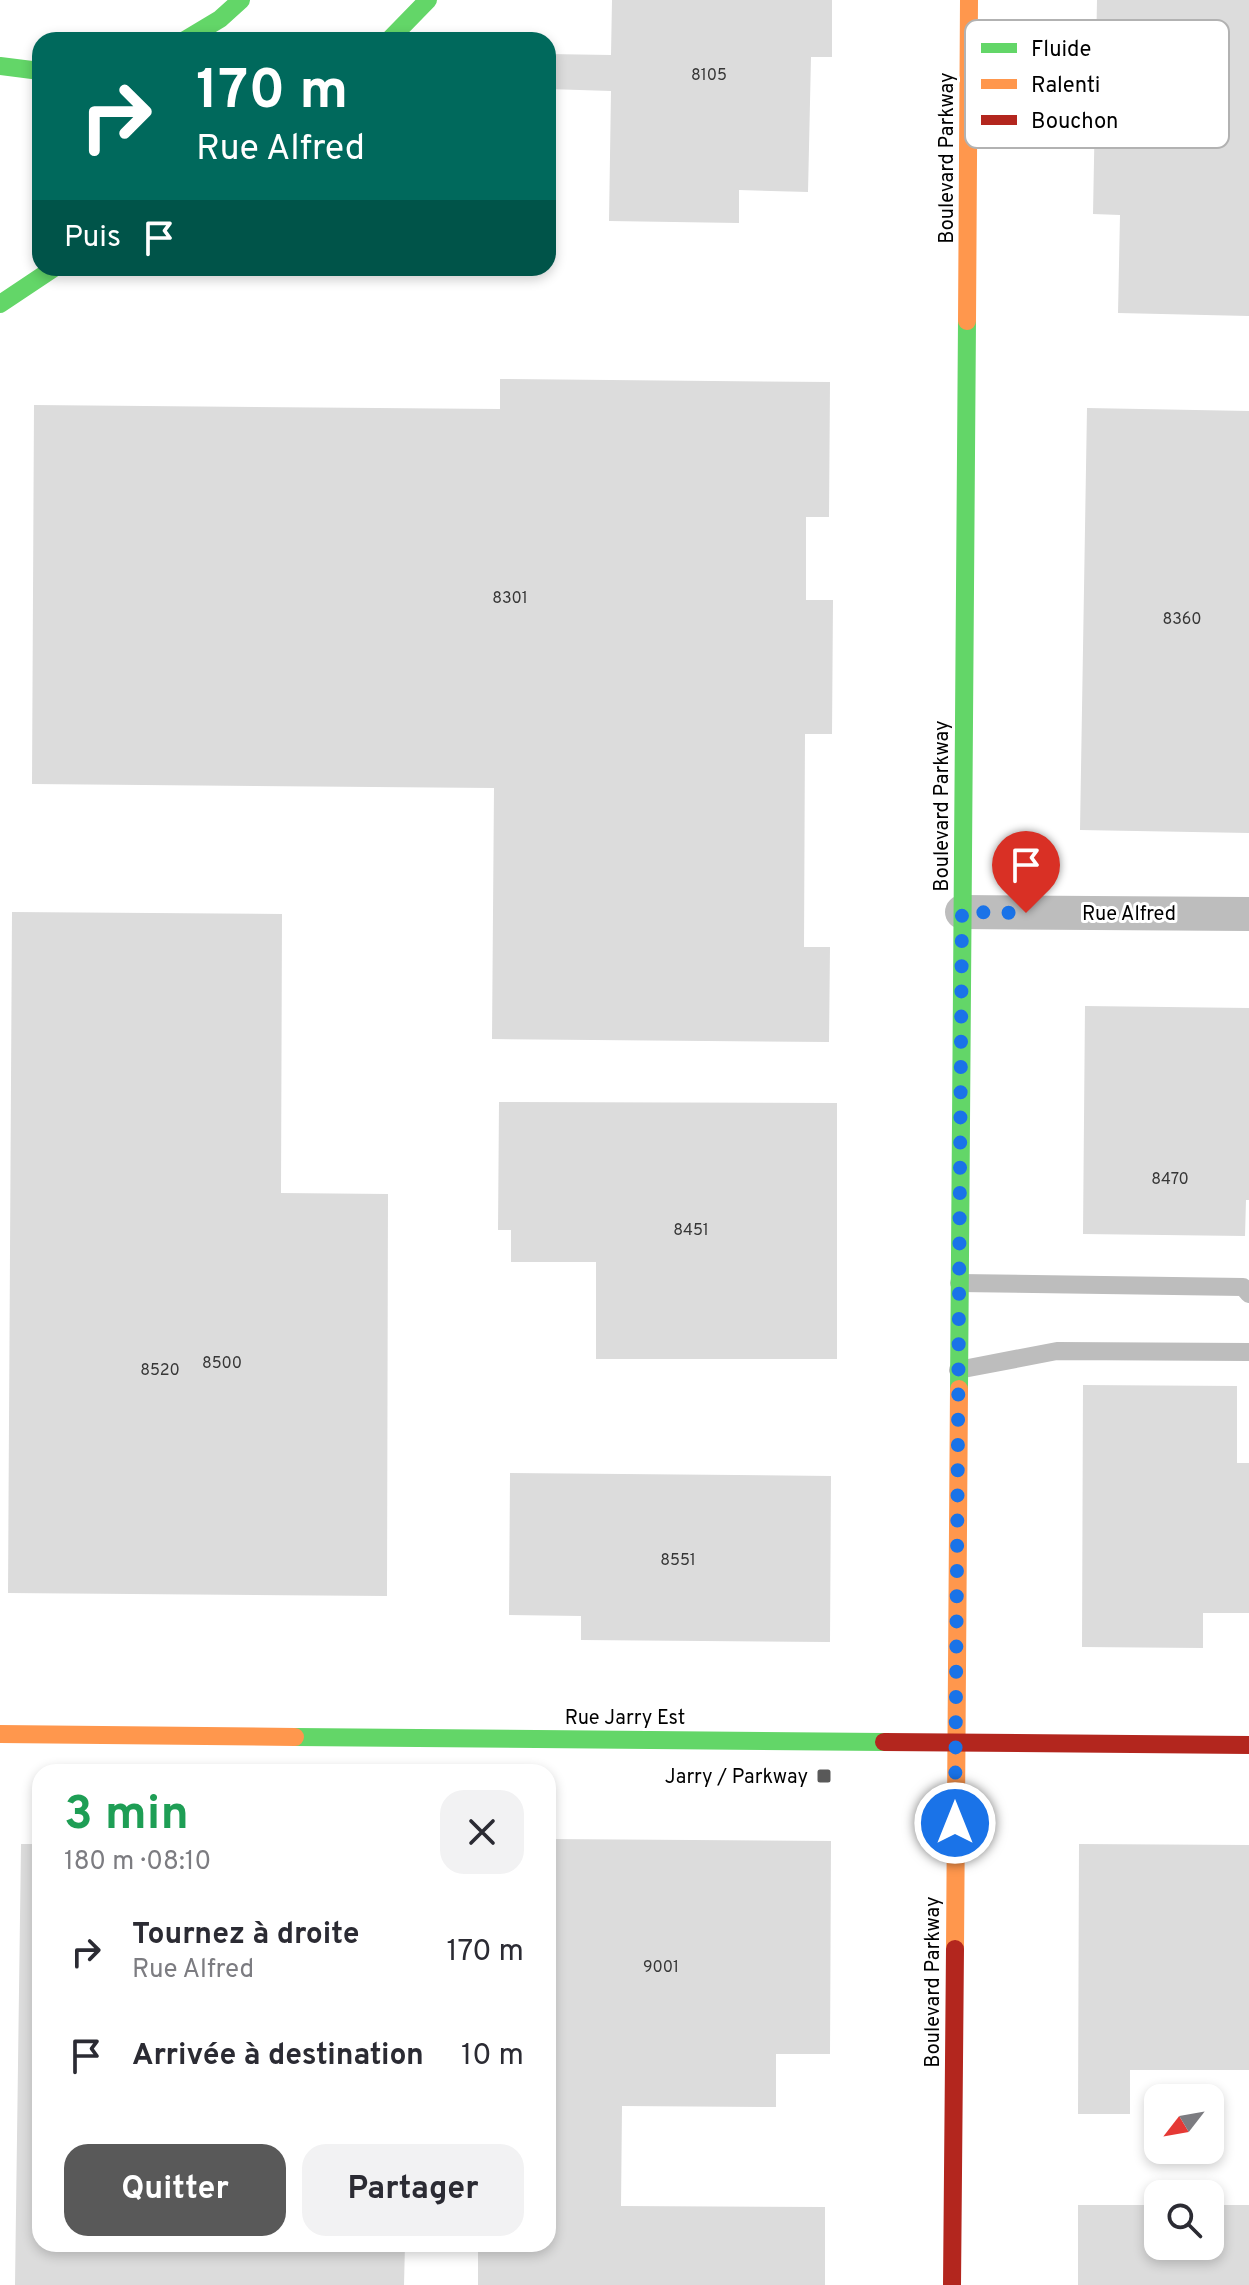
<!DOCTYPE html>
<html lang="fr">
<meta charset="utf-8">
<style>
:root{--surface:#fff;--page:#f2f2f3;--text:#2b2b33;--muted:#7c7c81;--accent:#595959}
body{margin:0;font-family:Overpass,sans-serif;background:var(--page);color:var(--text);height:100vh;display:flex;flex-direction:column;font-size:30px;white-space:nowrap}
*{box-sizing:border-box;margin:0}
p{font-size:26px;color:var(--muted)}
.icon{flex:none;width:44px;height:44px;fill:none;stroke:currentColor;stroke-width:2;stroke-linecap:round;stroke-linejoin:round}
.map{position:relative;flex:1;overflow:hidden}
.drawer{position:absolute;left:32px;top:1764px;width:524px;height:488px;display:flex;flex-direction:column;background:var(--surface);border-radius:24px;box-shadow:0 4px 12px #0003}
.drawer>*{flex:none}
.banner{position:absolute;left:32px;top:32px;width:524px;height:244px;border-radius:24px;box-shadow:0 4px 12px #0003;background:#00695c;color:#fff;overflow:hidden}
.needle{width:52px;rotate:239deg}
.tools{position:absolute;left:1144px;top:2084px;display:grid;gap:16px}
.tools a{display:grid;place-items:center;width:80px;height:80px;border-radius:16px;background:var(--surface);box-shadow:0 4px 12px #0003;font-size:40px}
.pin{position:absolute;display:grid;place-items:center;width:68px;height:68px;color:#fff;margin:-82px -34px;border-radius:50% 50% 50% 0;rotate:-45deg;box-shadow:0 0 8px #0007}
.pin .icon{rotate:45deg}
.me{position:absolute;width:88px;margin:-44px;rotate:0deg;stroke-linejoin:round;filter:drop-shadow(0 0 6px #0008)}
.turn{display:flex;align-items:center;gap:28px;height:168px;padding:0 32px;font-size:36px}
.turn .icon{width:104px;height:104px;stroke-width:2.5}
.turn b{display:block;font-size:56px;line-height:68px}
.then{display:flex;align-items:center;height:76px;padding:0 32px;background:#0003;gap:16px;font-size:30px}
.round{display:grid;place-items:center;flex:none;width:84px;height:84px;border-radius:24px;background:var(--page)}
.summary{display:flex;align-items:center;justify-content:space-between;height:136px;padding:0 32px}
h1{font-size:48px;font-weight:700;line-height:60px;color:#1e9e55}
.button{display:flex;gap:16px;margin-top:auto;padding:16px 32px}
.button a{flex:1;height:92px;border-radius:24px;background:var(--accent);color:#fff;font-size:32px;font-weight:700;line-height:92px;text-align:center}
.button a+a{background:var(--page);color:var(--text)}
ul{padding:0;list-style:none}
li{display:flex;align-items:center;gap:24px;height:104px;padding:0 32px}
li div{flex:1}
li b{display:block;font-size:30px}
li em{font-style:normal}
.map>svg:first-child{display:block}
.building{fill:#dcdcdc}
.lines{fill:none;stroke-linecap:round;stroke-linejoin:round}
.lane{stroke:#bdbdbd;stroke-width:18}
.street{stroke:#bdbdbd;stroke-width:34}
.fast{stroke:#63d668;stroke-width:18}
.slow{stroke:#ff974d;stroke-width:18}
.jam{stroke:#b3261e;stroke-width:18}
.route{stroke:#1a73e8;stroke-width:14;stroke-dasharray:0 25.2}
.poi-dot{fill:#595959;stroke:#fff;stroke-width:3}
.labels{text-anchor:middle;stroke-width:6;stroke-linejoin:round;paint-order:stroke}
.number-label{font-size:16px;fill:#373737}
.street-label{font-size:20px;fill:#000;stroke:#fff}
.poi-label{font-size:20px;fill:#000;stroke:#fff;text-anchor:end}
.key{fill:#fff;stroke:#b2b2b2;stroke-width:2}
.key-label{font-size:22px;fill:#000}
</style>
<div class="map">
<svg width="1249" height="2285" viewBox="0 0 1249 2285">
<rect width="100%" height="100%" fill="#fff"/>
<path class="building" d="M612,0h220v57h-21l-3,135 -69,-2v33l-130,-2 2,-130 -63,-2v-35l63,1z
M1097,0h152v316l-131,-3 2,-98 -27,-1z
M500,379l330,3 -1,135h-23v83h27l-1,134h-27l-1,213h26l-1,95 -337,-3 2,-251 -462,-4 2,-379 466,4z
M1087,408l162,3v422l-169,-3z
M12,912l270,2 -1,279 107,1 -1,402 -379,-3z
M1085,1006l164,2v192h-3l-1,36 -162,-2z
M499,1102l338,1v256h-241v-97h-85v-32h-13z
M1083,1385l154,1v77h12v150h-46v35l-121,-1z
M510,1473l321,3 -1,166 -249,-2v-24l-72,-1z
M548,1839l283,2 -1,213h-54v53l-154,-1 -1,100 204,1v78h-347v-41h70z
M21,1844h19v400h365l-1,41h-389z
M1079,1844l170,1v225h-119v44h-52z
M1078,2205h80v41h52v-41h39v80h-171z"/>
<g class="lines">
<path class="lane" d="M959,1283l284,4 6,7
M958,1370l99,-19 192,1"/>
<path class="street" d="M962,912l287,2"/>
<path class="fast" d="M185,40l35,-21 21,-19
M389,40l39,-40
M0,66l40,5
M0,304l54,-36
M959,1389l8,-1068
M295,1737l589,5"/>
<path class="slow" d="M967,321l2,-321
M0,1734l295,3
M955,1949l4,-560"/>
<path class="jam" d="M884,1742l365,3
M952,2285l3,-336"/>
</g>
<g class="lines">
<path class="route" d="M955,1823l7,-911 64,1"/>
</g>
<rect class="poi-dot" x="816" y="1768" width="16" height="16" rx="4"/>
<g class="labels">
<g class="number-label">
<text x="709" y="80">8105</text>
<text x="510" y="603">8301</text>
<text x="1182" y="624">8360</text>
<text x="1170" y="1184">8470</text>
<text x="691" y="1235">8451</text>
<text x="222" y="1368">8500</text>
<text x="160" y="1375">8520</text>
<text x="678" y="1565">8551</text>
<text x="661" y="1972">9001</text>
</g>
<g class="street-label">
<text transform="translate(946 158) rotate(-90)" y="7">Boulevard Parkway</text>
<text transform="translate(941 806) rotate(-90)" y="7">Boulevard Parkway</text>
<text x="1129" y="920">Rue Alfred</text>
<text x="625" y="1724">Rue Jarry Est</text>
<text transform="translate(932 1982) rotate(-90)" y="7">Boulevard Parkway</text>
</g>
<g class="poi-label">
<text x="808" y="1783">Jarry / Parkway</text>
</g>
</g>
<rect x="965" y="20" width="264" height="128" rx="12" class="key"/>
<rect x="981" y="43" width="36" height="10" fill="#63d668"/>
<rect x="981" y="79" width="36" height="10" fill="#ff974d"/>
<rect x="981" y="115" width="36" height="10" fill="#b3261e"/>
<g class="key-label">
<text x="1031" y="56">Fluide</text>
<text x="1031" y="92">Ralenti</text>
<text x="1031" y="128">Bouchon</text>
</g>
</svg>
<div class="tools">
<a><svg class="needle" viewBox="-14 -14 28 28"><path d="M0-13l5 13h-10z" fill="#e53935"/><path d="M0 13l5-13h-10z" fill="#7c7c81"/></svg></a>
<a><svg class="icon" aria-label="search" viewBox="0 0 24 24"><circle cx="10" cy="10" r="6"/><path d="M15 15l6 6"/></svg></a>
</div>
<div class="pin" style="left:1026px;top:913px;background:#d93025"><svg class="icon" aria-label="arrive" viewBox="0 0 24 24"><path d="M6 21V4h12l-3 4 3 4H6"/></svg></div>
<svg class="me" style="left:955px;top:1823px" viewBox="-20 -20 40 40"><circle r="17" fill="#1a73e8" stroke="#fff" stroke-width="3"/><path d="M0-11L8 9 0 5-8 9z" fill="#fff"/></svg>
<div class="banner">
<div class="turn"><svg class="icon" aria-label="right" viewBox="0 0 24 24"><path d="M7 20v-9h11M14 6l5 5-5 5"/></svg><div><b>170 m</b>Rue Alfred</div></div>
<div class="then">Puis<svg class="icon" aria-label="arrive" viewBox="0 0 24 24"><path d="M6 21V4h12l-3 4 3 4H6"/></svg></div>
</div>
<section class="drawer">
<div class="summary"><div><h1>3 min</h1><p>180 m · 08:10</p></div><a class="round"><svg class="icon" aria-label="close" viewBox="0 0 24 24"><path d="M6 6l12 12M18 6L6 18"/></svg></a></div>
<ul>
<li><svg class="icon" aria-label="right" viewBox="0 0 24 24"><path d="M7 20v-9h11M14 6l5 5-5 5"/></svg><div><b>Tournez à droite</b><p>Rue Alfred</p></div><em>170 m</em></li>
<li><svg class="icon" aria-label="arrive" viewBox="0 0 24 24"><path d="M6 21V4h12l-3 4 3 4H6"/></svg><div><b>Arrivée à destination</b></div><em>10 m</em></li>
</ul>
<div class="button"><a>Quitter</a><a>Partager</a></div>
</section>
</div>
